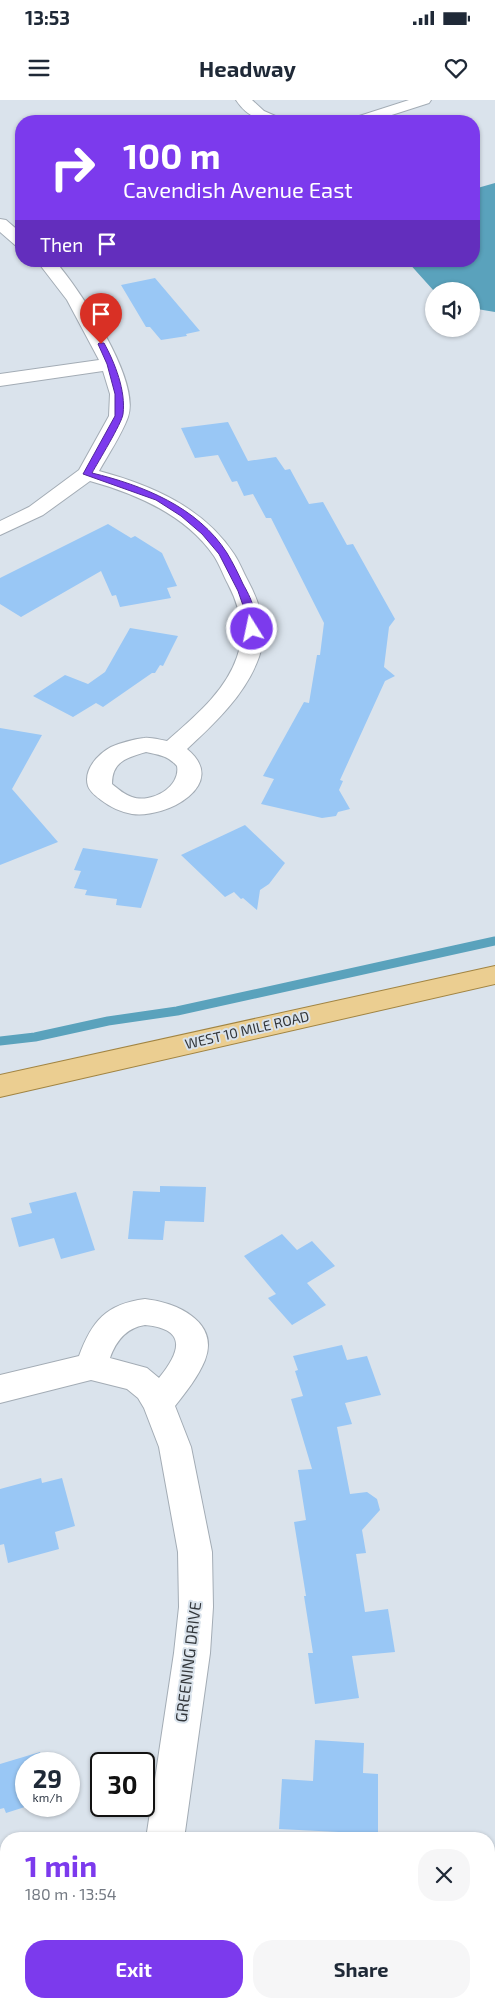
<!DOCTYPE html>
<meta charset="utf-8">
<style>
:root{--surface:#fff;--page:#f6f6f7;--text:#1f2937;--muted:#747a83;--accent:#7c3aed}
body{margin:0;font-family:"Exo 2",sans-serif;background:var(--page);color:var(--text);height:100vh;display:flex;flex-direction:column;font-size:19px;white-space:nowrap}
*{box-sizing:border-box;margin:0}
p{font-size:16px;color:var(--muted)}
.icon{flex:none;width:28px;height:28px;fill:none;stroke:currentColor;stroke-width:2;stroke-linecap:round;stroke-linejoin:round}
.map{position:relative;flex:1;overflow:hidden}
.sheet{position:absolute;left:0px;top:1732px;width:495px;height:176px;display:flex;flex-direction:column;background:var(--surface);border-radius:20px 20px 0 0;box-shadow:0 1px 4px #0004}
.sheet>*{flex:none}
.banner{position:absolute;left:15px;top:15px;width:465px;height:152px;border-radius:20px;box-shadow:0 1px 4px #0004;background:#7c3aed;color:#fff;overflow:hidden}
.fabs{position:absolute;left:425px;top:182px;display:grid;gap:10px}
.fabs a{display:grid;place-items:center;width:55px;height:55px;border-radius:50%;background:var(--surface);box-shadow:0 1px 4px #0004;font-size:25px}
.speed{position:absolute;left:15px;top:1652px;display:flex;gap:10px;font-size:25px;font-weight:700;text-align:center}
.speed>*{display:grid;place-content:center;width:65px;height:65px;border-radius:50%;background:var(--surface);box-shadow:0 1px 4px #0004;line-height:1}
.speed small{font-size:12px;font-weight:400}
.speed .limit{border:2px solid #111;border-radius:8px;background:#fff;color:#111}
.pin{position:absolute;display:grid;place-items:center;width:42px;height:42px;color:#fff;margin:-51px -21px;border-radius:50% 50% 50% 0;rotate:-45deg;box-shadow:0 0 5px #0007}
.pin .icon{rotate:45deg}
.me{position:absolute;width:55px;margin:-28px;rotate:350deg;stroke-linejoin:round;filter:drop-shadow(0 0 4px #0008)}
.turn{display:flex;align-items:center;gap:18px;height:105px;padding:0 25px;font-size:22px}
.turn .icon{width:65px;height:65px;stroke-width:2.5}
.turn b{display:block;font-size:35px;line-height:42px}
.then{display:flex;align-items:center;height:48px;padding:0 25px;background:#0003;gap:10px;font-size:19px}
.round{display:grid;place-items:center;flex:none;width:52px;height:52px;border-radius:20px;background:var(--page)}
.overview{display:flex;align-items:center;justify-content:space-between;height:85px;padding:0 25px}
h1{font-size:30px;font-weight:700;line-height:38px;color:var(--accent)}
.action{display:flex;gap:10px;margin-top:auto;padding:10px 25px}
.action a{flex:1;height:58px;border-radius:20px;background:var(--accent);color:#fff;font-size:20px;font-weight:700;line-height:58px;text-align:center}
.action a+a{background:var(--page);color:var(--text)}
.status{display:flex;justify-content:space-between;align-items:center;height:35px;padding:0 25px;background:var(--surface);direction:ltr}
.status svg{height:14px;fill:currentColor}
header{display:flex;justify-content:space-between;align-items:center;height:65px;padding:0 25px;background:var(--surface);font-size:22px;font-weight:700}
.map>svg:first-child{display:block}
.water{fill:#5aa2bc}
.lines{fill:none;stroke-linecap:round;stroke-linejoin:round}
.stream{stroke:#5aa2bc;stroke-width:9}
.building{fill:#99c7f5}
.minor-casing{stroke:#a3acb5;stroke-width:2}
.major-casing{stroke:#a18442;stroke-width:2}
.minor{fill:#fff;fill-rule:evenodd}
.major{fill:#ebce91;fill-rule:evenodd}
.route{fill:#7c3aed;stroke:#51269a}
.labels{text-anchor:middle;stroke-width:4;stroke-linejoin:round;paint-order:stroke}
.street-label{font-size:14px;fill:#32363a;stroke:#dae3ec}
.near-street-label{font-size:16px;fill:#32363a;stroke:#dae3ec}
</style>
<div class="status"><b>13:53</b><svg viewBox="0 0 49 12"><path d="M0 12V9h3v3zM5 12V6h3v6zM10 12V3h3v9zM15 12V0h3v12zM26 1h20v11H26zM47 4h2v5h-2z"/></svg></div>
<header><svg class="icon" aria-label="menu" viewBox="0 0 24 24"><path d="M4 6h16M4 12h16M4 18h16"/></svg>Headway<svg class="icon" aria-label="heart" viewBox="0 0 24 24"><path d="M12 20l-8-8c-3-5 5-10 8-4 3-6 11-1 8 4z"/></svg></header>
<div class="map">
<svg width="495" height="1908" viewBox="0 0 495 1908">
<rect width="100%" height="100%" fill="#dae3ec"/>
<path class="water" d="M495,83v129l-24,-4v-17h-37l-27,-30h67v-72z"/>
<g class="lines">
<path class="stream" d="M0,941l35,-4 73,-16 69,-10 318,-70"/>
</g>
<path class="building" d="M155,178l45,53 -14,3 1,2 -26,4 -11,-13h-4l-25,-42z
M228,322l20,39 28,-4 9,13 5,-1 19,35 14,-2 24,43 6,-1 42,75 -6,8 -5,40 11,9 -10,5 -45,99 3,1 -4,9 11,19 -12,3 -2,4 -14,2 -61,-14 13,-25 -11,-3 41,-74 5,1 8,-48h3l4,-32 -53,-105h-5l-13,-24 -9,2 -7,-15 -5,1 -14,-27 -23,3 -14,-30z
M108,424l23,14 4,-2 27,17 15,33 -10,2 4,10 -51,9 -4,-12 -4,1 -11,-25 -80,46 -21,-13v-26z
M130,528l48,8 -15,30 -3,-1 -5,8h-3l-49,34 -7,-4 -23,14 -40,-21 32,-21 23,9 17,-12z
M0,628l42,7 -30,54 46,53 -58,23z
M245,725l40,38 -16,21 -9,6 -3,20 -14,-12 -2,1 -7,-7 -9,5 -44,-42z
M83,748l75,11 -17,49 -25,-3 1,-6 -32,-4 2,-5 -13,-2 7,-17 -7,-1z
M160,1086l46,1 -2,35 -39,-1 -2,19 -35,-1 5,-48 27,1z
M76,1092l19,58 -34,9 -7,-21 -35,9 -8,-29 21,-5 -3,-10z
M282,1134l15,16 15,-9 23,25 -28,17 19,22 -34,20 -24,-27 8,-4 -32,-38z
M342,1245l5,15 20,-4 14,39 -36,8 7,21 -15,3 13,67 17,-2 10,7 3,11 -18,20 4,23 -10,1 9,58 23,-3 7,43 -43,4 7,42 -44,6 -7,-51h5l-9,-57h2l-12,-74 12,-2 -8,-50 14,-1 -21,-70 12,-3 -8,-25 3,-1 -5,-14z
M41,1378l1,5 20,-5 13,48 -20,6 4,17 -51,14 -4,-19 -4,1v-56z
M315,1640l49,3 -1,30 15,1v60l-99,-5 3,-50 31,2z
M40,1652l3,12h-17l2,42 -22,7 -2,-5 -4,1v-45z"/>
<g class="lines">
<g class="minor-casing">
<path id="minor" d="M236,0h16l12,11 16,7 3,3c-21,1 -35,-3 -47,-21z
M409,0h22l-2,3 -56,18h-23l3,-3z
M0,119l6,1 15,13v13l-6,-1 -15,-13z
M37,161h18c24,28 86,118 73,156 -6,17 -20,38 -29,54 52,14 104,36 135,83 6,9 9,18 14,27 13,24 20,50 11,76 -13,37 -44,66 -72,92 43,35 -20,70 -55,65 -11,-2 -22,-7 -31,-14 -4,-3 -11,-8 -13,-14 -5,-16 10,-32 23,-39 9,-4 24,-8 33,-9 7,-1 16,2 23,3 27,-24 58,-49 70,-84 9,-26 3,-50 -9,-73 -5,-9 -8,-19 -14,-28 -28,-41 -77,-62 -124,-75l-47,34 -43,20v-14l29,-14 50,-37 30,-54 1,-22 -7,-23 -103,15v-12l99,-14 -32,-60zM146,652c14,3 22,4 31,14 4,21 -26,38 -45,31 -7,-2 -14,-8 -20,-13 0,-23 15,-26 34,-32z
M145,1199c30,3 75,22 60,61 -7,17 -19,32 -30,46l16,41 21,105 1,55 -3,46 -26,186h-38l28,-186 5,-46 -1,-55 -19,-105 -15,-39 -6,-10 -11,-9 -36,-9 -91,23v-28l79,-19c13,-35 27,-52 66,-57zM145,1225c42,4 36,26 14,53l-12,-10 -37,-10c6,-17 16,-30 35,-33z
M6,1822v39l-6,3v-40z
M154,1902h40l1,6h-40z"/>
</g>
<g class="major-casing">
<path id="major" d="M495,866v18l-495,113v-22z"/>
</g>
<use href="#minor" class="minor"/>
<use href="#major" class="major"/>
</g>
<path class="route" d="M99,243h5c11,20 22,48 19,71 -1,9 -25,48 -31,59 50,12 106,34 135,80 6,10 11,20 16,31 7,12 17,33 12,47h-7l-1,-14 -9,-26 -19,-37 -17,-20 -21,-18 -25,-16 -73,-26 32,-58v-22l-8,-30 -9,-20z"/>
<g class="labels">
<g class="street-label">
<text transform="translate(247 930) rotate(-13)" y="5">WEST 10 MILE ROAD</text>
</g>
<g class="near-street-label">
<text transform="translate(188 1562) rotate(-83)" y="6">GREENING DRIVE</text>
</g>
</g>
</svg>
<div class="fabs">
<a><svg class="icon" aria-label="sound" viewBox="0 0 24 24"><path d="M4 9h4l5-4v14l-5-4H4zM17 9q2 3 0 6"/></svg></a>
</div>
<div class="speed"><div>29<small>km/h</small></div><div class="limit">30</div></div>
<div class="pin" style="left:101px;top:244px;background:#d93025"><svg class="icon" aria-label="arrive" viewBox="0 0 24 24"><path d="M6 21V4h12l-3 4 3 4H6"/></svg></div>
<svg class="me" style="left:252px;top:529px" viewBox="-20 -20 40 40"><circle r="17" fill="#7c3aed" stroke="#fff" stroke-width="3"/><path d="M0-11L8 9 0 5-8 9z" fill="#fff"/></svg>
<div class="banner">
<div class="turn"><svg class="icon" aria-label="right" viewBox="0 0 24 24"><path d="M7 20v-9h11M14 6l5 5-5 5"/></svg><div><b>100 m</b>Cavendish Avenue East</div></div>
<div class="then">Then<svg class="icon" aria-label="arrive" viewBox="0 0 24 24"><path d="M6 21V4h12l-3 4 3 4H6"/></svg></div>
</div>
<section class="sheet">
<div class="overview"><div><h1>1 min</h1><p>180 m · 13:54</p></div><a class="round"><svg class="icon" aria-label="close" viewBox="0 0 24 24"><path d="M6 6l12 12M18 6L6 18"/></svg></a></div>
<div class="action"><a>Exit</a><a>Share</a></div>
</section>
</div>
